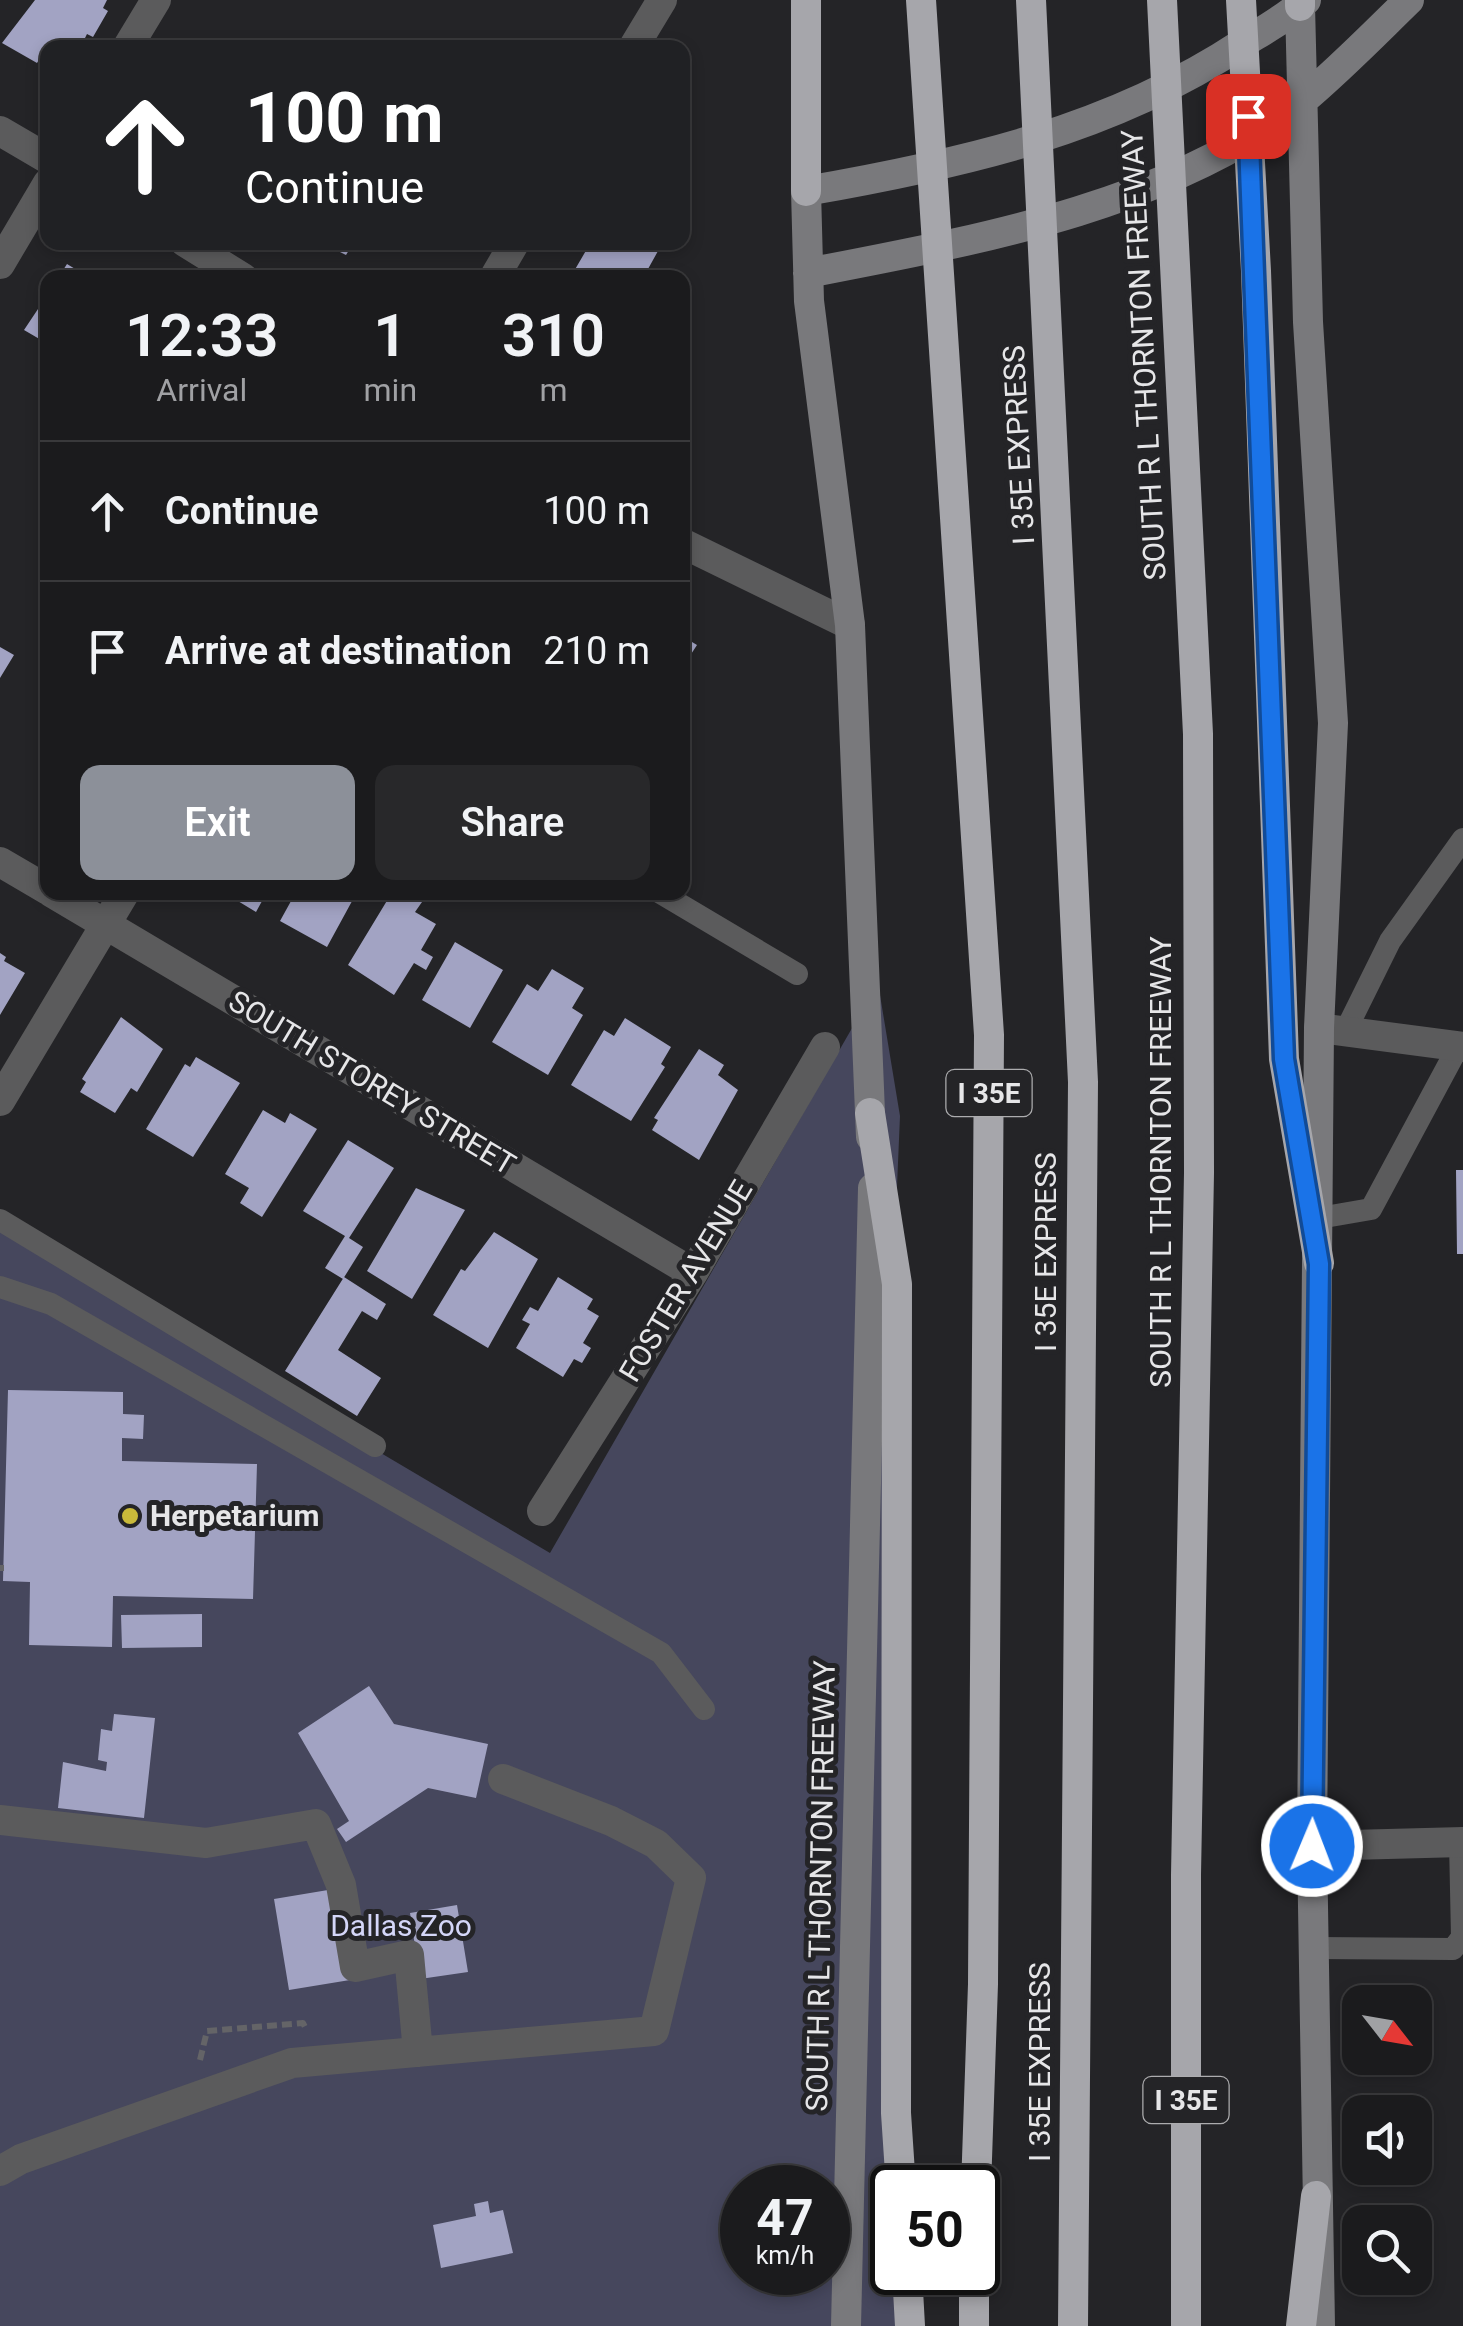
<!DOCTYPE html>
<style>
:root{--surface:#1b1b1d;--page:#28282a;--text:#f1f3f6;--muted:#a0a1a4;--line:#39393b;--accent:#8c9099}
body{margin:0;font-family:Roboto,sans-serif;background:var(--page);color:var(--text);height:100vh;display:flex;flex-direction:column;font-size:38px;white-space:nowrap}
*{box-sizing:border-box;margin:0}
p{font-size:32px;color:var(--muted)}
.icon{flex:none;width:55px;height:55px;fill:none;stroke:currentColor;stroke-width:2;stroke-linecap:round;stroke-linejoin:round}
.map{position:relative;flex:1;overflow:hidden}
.details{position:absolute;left:40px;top:270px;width:650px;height:630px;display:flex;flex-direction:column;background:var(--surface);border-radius:20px;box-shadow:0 5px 15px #0003,0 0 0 2px var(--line)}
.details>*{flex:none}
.top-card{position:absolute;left:40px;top:40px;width:650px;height:210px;border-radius:20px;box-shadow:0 5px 15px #0003,0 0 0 2px var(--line);background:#202124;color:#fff;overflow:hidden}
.needle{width:65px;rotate:121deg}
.controls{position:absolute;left:1342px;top:1985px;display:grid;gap:20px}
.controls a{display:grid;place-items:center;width:90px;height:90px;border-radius:20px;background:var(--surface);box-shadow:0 5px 15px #0003,0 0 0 2px var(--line);font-size:50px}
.speed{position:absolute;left:720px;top:2165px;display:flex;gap:20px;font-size:50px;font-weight:700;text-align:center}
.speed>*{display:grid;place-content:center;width:130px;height:130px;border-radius:50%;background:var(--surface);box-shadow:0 5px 15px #0003,0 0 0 2px var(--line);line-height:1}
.speed small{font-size:25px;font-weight:400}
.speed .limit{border:5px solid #111;border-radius:15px;background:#fff;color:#111}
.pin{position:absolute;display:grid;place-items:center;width:85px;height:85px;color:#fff;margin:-42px;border-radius:20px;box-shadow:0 5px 15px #0006}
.me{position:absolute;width:110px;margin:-55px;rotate:1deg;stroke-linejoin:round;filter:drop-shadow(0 0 8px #0008)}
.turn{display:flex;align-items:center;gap:35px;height:210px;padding:0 40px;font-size:45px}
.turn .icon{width:130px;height:130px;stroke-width:2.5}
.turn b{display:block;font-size:70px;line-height:85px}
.eta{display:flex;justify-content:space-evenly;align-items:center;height:170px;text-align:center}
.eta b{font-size:60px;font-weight:600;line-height:70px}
.button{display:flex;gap:20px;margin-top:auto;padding:20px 40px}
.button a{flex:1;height:115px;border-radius:20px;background:var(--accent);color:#fff;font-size:40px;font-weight:600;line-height:115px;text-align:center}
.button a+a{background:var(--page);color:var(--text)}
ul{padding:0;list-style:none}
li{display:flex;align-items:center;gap:30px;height:140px;padding:0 40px;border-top:2px solid var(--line)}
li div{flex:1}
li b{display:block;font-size:38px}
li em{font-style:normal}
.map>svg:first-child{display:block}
.green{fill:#46475d;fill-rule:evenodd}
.building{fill:#a2a3c3}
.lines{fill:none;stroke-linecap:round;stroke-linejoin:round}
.path{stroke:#646467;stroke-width:6;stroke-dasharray:10 5;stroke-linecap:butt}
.lane{stroke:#5b5b5c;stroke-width:22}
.street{stroke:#5b5b5c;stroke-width:30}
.secondary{stroke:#79797c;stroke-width:30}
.highway{stroke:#a6a6ab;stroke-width:30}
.route-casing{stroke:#114b97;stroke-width:25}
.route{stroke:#1a73e8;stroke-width:18}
.poi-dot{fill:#c9ba3a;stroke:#242427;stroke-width:4}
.labels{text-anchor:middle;stroke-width:10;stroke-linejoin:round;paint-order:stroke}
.shield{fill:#242427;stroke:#acacae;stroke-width:2.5}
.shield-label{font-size:28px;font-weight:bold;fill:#e6e6e8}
.street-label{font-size:30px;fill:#e6e6e8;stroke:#242427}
.poi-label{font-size:30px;font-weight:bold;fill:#e6e6e8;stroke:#242427;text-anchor:start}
.park-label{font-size:30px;fill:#d4d6f8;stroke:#242427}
</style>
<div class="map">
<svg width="1463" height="2326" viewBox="0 0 1463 2326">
<rect width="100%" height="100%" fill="#242427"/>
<path class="green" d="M878,983l22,133 -15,352 7,804 17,54h-909v-1098l550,325zM742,2188h86v84h-86z"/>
<path class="building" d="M35,0h72l-4,8 5,3 -15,26 -6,-3 -7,14h-32v14l-8,-4 -3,5 -35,-20z
M320,242h34l-8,13z
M591,242h72l-20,36h-73z
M67,264l23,14h-32z
M48,294v50l-24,-14z
M682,636l15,9 -15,23z
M0,647l14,8 -14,23z
M223,892h44l-11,20z
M296,892h61l-30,55 -47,-26z
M378,892h51l-14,20 21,12 -15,26 12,7 -7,13 -12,-7 -20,32 -46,-30 40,-66z
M455,942l48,28 -33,58 -48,-28z
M0,953l6,4 -2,4 21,12 -25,42z
M552,969l32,19 -12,20 11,7 -35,60 -56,-33 35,-58 11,7z
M121,1017l42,32 -26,43 -6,-4 -16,25 -35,-21 6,-10 -4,-3z
M625,1018l46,29 -10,17 4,3 -34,54 -60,-36 33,-55 10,6z
M699,1049l25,16 -6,10 20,15 -39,70 -47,-30 6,-10 -4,-2z
M196,1057l44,26 -47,74 -47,-28 39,-65 5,3z
M263,1110l22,13 5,-10 27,16 -55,88 -22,-14 9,-15 -24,-14z
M348,1140l46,28 -45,70 14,9 -20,32 -18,-11 20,-32 -42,-25z
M1456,1170h7v84h-6z
M416,1188l49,22 -53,89 -45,-28z
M494,1232l44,27 -50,89 -55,-33 28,-46 4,2z
M344,1277l42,27 -9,16 -15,-9 -24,39 43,28 -24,38 -72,-45z
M558,1277l35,22 -6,10 12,7 -16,27 8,5 -9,15 -8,-4 -11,18 -47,-29 14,-24 -8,-4 8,-13 8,4z
M8,1390l115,2v22l21,1 -1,24 -21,-1v23l135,3 -4,135 -140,-3 -1,51 -83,-2 1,-63 -27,-1z
M202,1614v33l-80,1 -1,-33z
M369,1686l25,38 94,20 -12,54 -48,-10 -82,54 -9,-13 12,-8 -51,-88z
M114,1714l41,4 -11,100 -86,-10 5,-46 43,9 1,-9 -9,-2 3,-31 11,2z
M334,1889l16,91 -61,10 -15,-91z
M457,1905l11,67 -48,7 -10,-66z
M488,2201l2,12 13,-3 10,43 -72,15 -8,-43 43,-9 -2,-12z"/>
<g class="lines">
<path class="path" d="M0,1568h4
M200,2060l7,-29 96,-8 3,6"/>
<path class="lane" d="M659,892l138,82
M1346,1030l44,-89 73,-102
M1319,1218l52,-9 87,-162
M0,1220l375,226
M0,1287l51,17 610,349 43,56
M1316,1948l137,1 9,-12 -2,-95"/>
<path class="street" d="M127,48l29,-48
M633,48l29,-48
M0,131l48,28
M185,242l58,36
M0,264l48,-81
M494,278l21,-36
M682,543l168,82
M0,862l48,28
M51,892l642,381
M1319,1028l144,19
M0,1101l125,-209
M542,1511l151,-238 132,-226
M0,1820l206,23 110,-19 25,61 14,82 54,-12 9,97
M1312,1846l151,-4
M0,2171l21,-12 271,-96 362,-32 37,-153 -35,-34 -45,-23 -108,-42"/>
<path class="secondary" d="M1300,6l8,316 25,401 -14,305 -7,818 8,480
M808,273c160,-31 365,-67 495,-173 37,-31 71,-66 106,-100
M871,1137l-21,-512 -41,-324 -3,-110c155,-27 304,-60 437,-148 21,-13 45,-26 63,-43
M846,2326l27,-1138"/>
<path class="highway" d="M921,0l68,1035 -6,949 -7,204
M1031,0l52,1082 -10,1244
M1162,0l36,734 1,439 -13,702v451
M1241,0l15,271 28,788 35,204
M1300,0v6
M806,191v-191
M870,1113l27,171 -1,829 5,75
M907,2272l3,54
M974,2326v-54
M1301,2326l15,-130"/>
</g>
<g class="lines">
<g class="route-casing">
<path id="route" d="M1248,116l36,943 35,205 -7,582"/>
</g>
<use href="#route" class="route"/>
</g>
<circle class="poi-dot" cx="130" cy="1516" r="10"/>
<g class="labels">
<g class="shield">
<rect x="946.5" y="1070" width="85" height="46" rx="8"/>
<rect x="1143.5" y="2077" width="85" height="46" rx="8"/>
</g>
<g class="shield-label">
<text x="989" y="1103">I 35E</text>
<text x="1186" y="2110">I 35E</text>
</g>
<g class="street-label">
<text transform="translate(1144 355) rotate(-93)" y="10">SOUTH R L THORNTON FREEWAY</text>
<text transform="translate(1019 445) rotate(-93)" y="10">I 35E EXPRESS</text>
<text transform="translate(372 1083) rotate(31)" y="10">SOUTH STOREY STREET</text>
<text transform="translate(1161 1162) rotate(-90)" y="10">SOUTH R L THORNTON FREEWAY</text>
<text transform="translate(1046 1252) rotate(-90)" y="10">I 35E EXPRESS</text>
<text transform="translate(686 1281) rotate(-59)" y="10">FOSTER AVENUE</text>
<text transform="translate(821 1886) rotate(-89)" y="10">SOUTH R L THORNTON FREEWAY</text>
<text transform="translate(1040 2062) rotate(-90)" y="10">I 35E EXPRESS</text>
</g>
<g class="poi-label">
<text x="150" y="1526">Herpetarium</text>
</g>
<g class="park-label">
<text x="401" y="1936">Dallas Zoo</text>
</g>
</g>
</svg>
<div class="controls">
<a><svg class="needle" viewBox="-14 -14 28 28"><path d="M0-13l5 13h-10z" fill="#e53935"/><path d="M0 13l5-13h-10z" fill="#a0a1a4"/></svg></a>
<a><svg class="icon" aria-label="sound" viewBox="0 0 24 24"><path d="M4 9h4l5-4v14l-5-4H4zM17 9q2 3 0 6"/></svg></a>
<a><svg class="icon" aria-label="search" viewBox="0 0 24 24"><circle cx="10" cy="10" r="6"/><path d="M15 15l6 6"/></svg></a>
</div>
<div class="speed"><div>47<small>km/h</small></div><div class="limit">50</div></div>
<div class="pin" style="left:1248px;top:116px;background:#d93025"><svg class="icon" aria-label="arrive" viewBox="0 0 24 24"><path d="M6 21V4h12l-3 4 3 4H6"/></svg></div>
<svg class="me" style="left:1312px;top:1846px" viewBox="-20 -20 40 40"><circle r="17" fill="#1a73e8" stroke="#fff" stroke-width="3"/><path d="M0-11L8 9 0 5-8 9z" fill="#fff"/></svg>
<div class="top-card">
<div class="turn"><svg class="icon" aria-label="ahead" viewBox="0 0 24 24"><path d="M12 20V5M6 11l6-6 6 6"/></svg><div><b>100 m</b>Continue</div></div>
</div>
<section class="details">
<div class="eta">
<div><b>12:33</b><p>Arrival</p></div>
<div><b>1</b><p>min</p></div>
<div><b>310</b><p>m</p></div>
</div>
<ul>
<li><svg class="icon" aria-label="ahead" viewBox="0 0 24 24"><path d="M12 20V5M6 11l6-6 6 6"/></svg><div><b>Continue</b></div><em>100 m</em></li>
<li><svg class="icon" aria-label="arrive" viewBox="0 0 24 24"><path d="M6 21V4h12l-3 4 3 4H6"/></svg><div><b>Arrive at destination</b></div><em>210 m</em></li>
</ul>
<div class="button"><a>Exit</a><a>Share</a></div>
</section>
</div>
